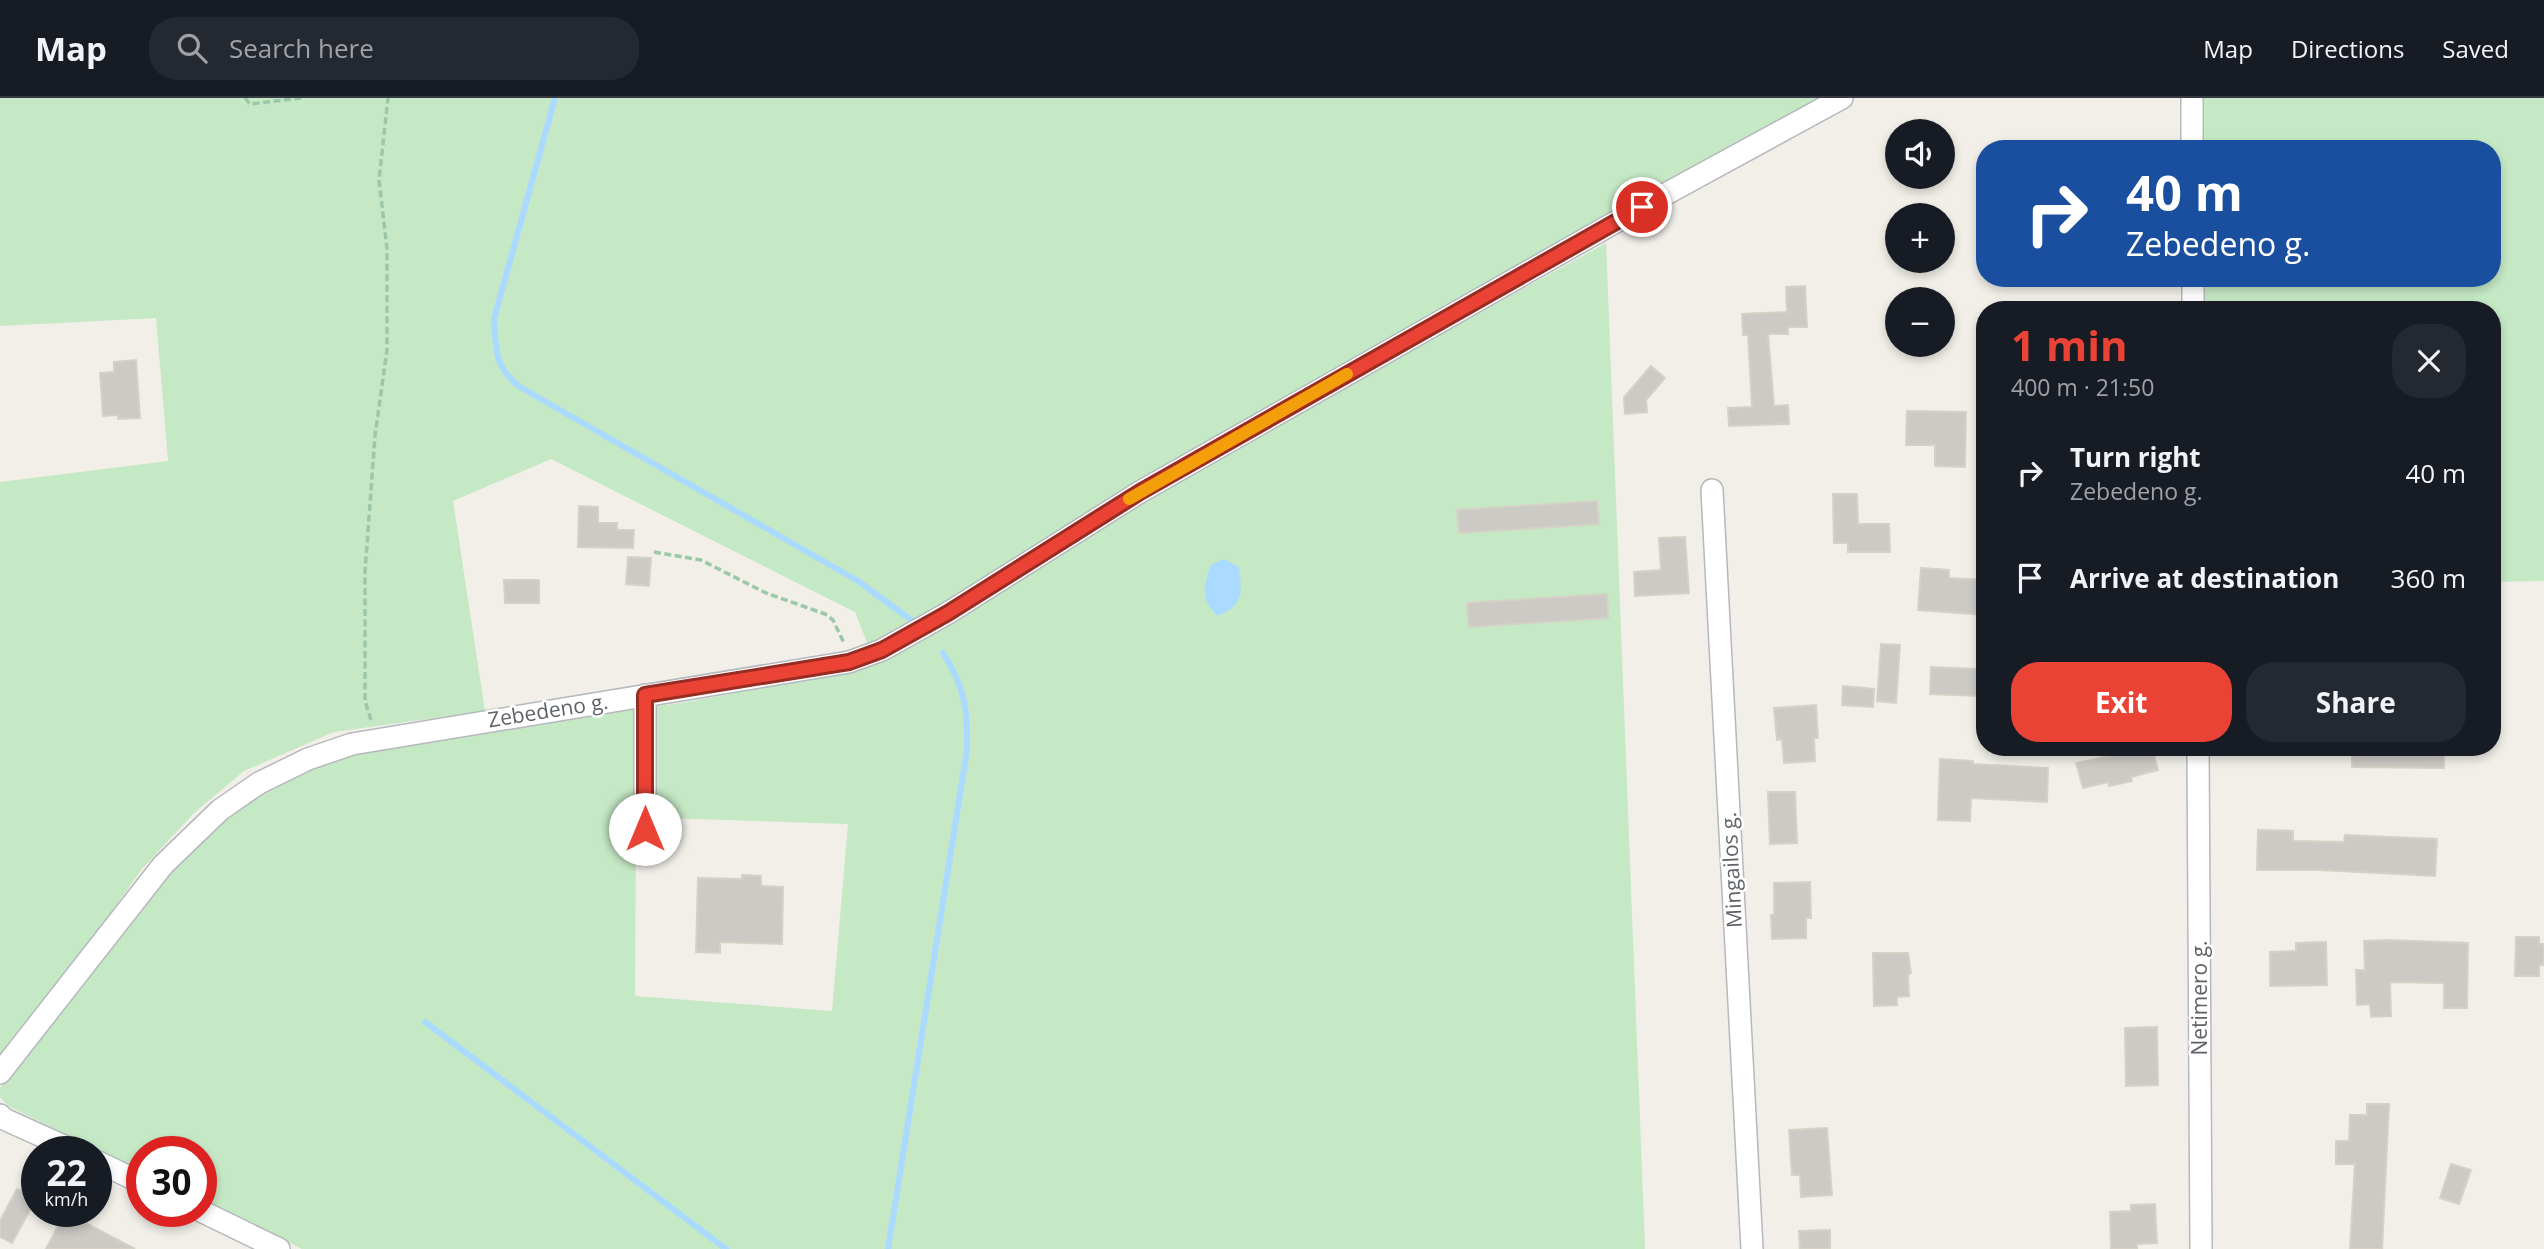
<!DOCTYPE html>
<meta charset="utf-8">
<style>
:root{--surface:#171b24;--page:#242831;--text:#f1f3f6;--muted:#9ea1a6;--line:#363941;--accent:#ea4335}
body{margin:0;font-family:"Open Sans",sans-serif;background:var(--page);color:var(--text);height:100vh;display:flex;flex-direction:column;font-size:26px;white-space:nowrap}
*{box-sizing:border-box;margin:0}
p{font-size:23px;color:var(--muted)}
.icon{flex:none;width:38px;height:38px;fill:none;stroke:currentColor;stroke-width:2;stroke-linecap:round;stroke-linejoin:round}
.map{position:relative;flex:1;overflow:hidden}
.drawer{position:absolute;left:1976px;top:203px;width:525px;height:455px;display:flex;flex-direction:column;background:var(--surface);border-radius:28px;box-shadow:0 4px 10px #0003}
.drawer>*{flex:none}
.guide{position:absolute;left:1976px;top:42px;width:525px;height:147px;border-radius:28px;box-shadow:0 4px 10px #0003;background:#1a4fa0;color:#fff;overflow:hidden}
.fabs{position:absolute;left:1885px;top:21px;display:grid;gap:14px}
.fabs a{display:grid;place-items:center;width:70px;height:70px;border-radius:50%;background:var(--surface);box-shadow:0 4px 10px #0003;font-size:35px}
.speed{position:absolute;left:21px;top:1038px;display:flex;gap:14px;font-size:35px;font-weight:700;text-align:center}
.speed>*{display:grid;place-content:center;width:91px;height:91px;border-radius:50%;background:var(--surface);box-shadow:0 4px 10px #0003;line-height:1}
.speed small{font-size:18px;font-weight:400}
.speed .limit{border:10px solid #d22;background:#fff;color:#111}
.pin{position:absolute;display:grid;place-items:center;width:60px;height:60px;color:#fff;margin:-30px;border:4px solid #fff;border-radius:50%;box-shadow:0 2px 7px #0007}
.me{position:absolute;width:77px;margin:-38px;rotate:0deg;stroke-linejoin:round;filter:drop-shadow(0 0 5px #0008)}
.turn{display:flex;align-items:center;gap:24px;height:147px;padding:0 35px;font-size:32px}
.turn .icon{width:91px;height:91px;stroke-width:2.5}
.turn b{display:block;font-size:49px;line-height:60px}
.round{display:grid;place-items:center;flex:none;width:74px;height:74px;border-radius:28px;background:var(--page)}
.overview{display:flex;align-items:center;justify-content:space-between;height:119px;padding:0 35px}
h1{font-size:42px;font-weight:700;line-height:52px;color:var(--accent)}
.action{display:flex;gap:14px;margin-top:auto;padding:14px 35px}
.action a{flex:1;height:80px;border-radius:28px;background:var(--accent);color:#fff;font-size:28px;font-weight:700;line-height:80px;text-align:center}
.action a+a{background:var(--page);color:var(--text)}
ul{padding:0;list-style:none}
li{display:flex;align-items:center;gap:21px;height:105px;padding:0 35px}
li div{flex:1}
li b{display:block;font-size:26px}
li em{font-style:normal}
header{display:flex;align-items:center;gap:42px;box-sizing:border-box;height:98px;padding:0 35px;background:var(--surface);border-bottom:2px solid var(--line)}
header strong{font-size:33px}
nav{display:flex;gap:38px;margin-inline-start:auto;font-size:24px}
.search{width:490px;height:63px;background:var(--page);display:flex;align-items:center;gap:18px;box-sizing:border-box;padding:0 24px;border-radius:28px;color:var(--muted);font-size:26px}
.map>svg:first-child{display:block}
.green{fill:#c5e8c5;fill-rule:evenodd}
.water{fill:#aadaff}
.lines{fill:none;stroke-linecap:round;stroke-linejoin:round}
.stream{stroke:#aadaff;stroke-width:6}
.building{fill:#cccac5;stroke:#d6d1c6;stroke-width:2}
.street-casing{stroke:#b5b8bc;stroke-width:24}
.path{stroke:#9cc7a9;stroke-width:3.5;stroke-dasharray:7 3.5;stroke-linecap:butt}
.street{stroke:#fff;stroke-width:21}
.route-casing{stroke:#982c22;stroke-width:18}
.route{stroke:#ea4335;stroke-width:12}
.slow{stroke:#f59e0b;stroke-width:12}
.labels{text-anchor:middle;stroke-width:5;stroke-linejoin:round;paint-order:stroke}
.street-label{font-size:21px;fill:#5f6368;stroke:#fff}
</style>
<header>
<strong>Map</strong>
<div class="search"><svg class="icon" aria-label="search" viewBox="0 0 24 24"><circle cx="10" cy="10" r="6"/><path d="M15 15l6 6"/></svg>Search here</div>
<nav><a>Map</a><a>Directions</a><a>Saved</a></nav>
</header>
<div class="map">
<svg width="2544" height="1151" viewBox="0 0 2544 1151">
<rect width="100%" height="100%" fill="#f1efe8"/>
<path class="green" d="M0,0h1827l-913,524 -46,23 -13,-33 -304,-153 -98,42 32,210 -151,21 -90,39 -50,42 -53,57 -112,159 -29,28v-575l168,-21 -12,-143 -156,8z
M2202,0h342v483l-52,1v-272h-290v-32h290v-129h-290z
M1606,145l39,1006h-1343l-101,-50v-47h-59v19l-134,-65 -8,-9v-9l59,-71 122,-157 59,-55 74,-42 87,-20 285,-41 107,-20 65,-16 56,-22 28,-14 182,-118 70,-41zM636,719l212,7 -16,187 -197,-15z"/>
<path class="water" d="M1224,461l15,8c3,25 5,38 -21,49 -18,-17 -15,-28 -7,-51z"/>
<g class="lines">
<path class="stream" d="M555,0l-61,221c2,31 0,48 26,68l338,194 56,41
M425,924l301,227
M888,1151l79,-499c1,-40 -2,-62 -24,-97"/>
</g>
<path class="building" d="M1805,188l2,41h-19v7h-20l6,72 14,-1 1,19 -60,2 -1,-18 24,-1 -4,-72h-5l-1,-21 45,-2 -1,-25z
M136,262l4,58 -22,1v-4l-15,1 -3,-43 14,-1v-10z
M1651,268l14,12 -19,22 1,12 -22,2 -1,-17z
M1907,313l59,1 -1,55 -30,-1v-21h-29z
M1833,396h24l1,30h31l1,28h-42v-9h-14z
M1597,403l2,23 -140,9 -2,-23z
M579,408l19,1v16h19v7h17l-1,18 -55,-1z
M1685,439l4,56 -54,3 -1,-24 27,-2 -2,-32z
M628,459l23,1 -2,28 -23,-2z
M1921,470l28,2v8l35,2v35l-66,-5z
M504,482h35v23h-34z
M1607,496l1,24 -139,9 -2,-24z
M1881,546l19,1 -4,58 -19,-2z
M1931,569l47,2 -1,27 -47,-2z
M1843,588l31,3 -1,18 -31,-2z
M1816,607l2,33h-4l1,23 -31,2 -2,-24 -5,1 -3,-32z
M2352,649h92v21l-92,-1z
M2152,650l6,22 -27,7 1,4 -23,5 -1,-4 -25,6 -7,-25z
M1940,661l33,2v3l75,4 -1,34 -76,-4 -1,23 -32,-1z
M1768,694h27l2,51 -27,1z
M2258,732l35,1v10l51,1 1,-7 92,4 -2,37 -115,-6h-63z
M742,777l19,1v10l22,1 -1,57 -62,-2v11l-24,-1 2,-74 44,1z
M1810,784l1,36h-5v20l-34,1 -1,-24h3v-32z
M2516,839h23v7h5v21h-5v11h-24z
M2388,842l80,3 -1,65h-23v-25l-54,-1 1,34 -20,1 -1,-13 -13,1 -1,-35h9l-1,-29z
M2326,844l1,43 -57,1v-34l26,-1v-8z
M1873,855h35l3,20 -3,2 1,21 -12,1v8l-23,1z
M2157,929l1,58 -32,1 -1,-58z
M2367,1006h22l-7,145h-32l5,-85h-19v-23h13l1,-26h17z
M1827,1030l5,67 -31,2 -1,-22h-8l-3,-45z
M2451,1066l20,6 -12,34 -19,-6z
M17,1091l19,10 -24,44 -12,-6v-16z
M2155,1106l2,39 -20,1v5h-26l-1,-37 21,-1v-6z
M65,1114l70,37h-89z
M1830,1132v19h-30l-1,-18z"/>
<g class="lines">
<g class="street-casing">
<path id="street" d="M2192,0v51
M2193,180v32
M1712,392l40,759
M645,597v134
M2198,649l3,502
M0,975l163,-208 57,-55 39,-27 49,-24 44,-15 497,-82 33,-12 66,-37 192,-121 502,-285 200,-109
M0,1017l4,4 73,33
M96,1063l46,22
M201,1113l78,38"/>
</g>
<path class="path" d="M245,0l5,6 51,-6
M654,454l47,8 65,33 59,21 8,6 11,23
M371,622l-6,-19v-129l10,-136 12,-86v-101l-8,-69 9,-82"/>
<use href="#street" class="street"/>
</g>
<g class="lines">
<g class="route-casing">
<path id="route" d="M645,731v-134l204,-33 33,-12 66,-37 192,-121 502,-285"/>
</g>
<use href="#route" class="route"/>
<path class="slow" d="M1129,401l218,-125"/>
</g>
<g class="labels">
<g class="street-label">
<text transform="translate(548 613) rotate(-9)" y="7">Zebedeno g.</text>
<text transform="translate(1732 772) rotate(-93)" y="7">Mingailos g.</text>
<text transform="translate(2200 900) rotate(-90)" y="7">Netimero g.</text>
</g>
</g>
</svg>
<div class="fabs">
<a><svg class="icon" aria-label="sound" viewBox="0 0 24 24"><path d="M4 9h4l5-4v14l-5-4H4zM17 9q2 3 0 6"/></svg></a>
<a>+</a>
<a>−</a>
</div>
<div class="speed"><div>22<small>km/h</small></div><div class="limit">30</div></div>
<div class="pin" style="left:1642px;top:109px;background:#d93025"><svg class="icon" aria-label="arrive" viewBox="0 0 24 24"><path d="M6 21V4h12l-3 4 3 4H6"/></svg></div>
<svg class="me" style="left:645px;top:731px" viewBox="-20 -20 40 40"><circle r="19" fill="#fff"/><path d="M0-13L10 11 0 6-10 11z" fill="#ea4335"/></svg>
<div class="guide">
<div class="turn"><svg class="icon" aria-label="right" viewBox="0 0 24 24"><path d="M7 20v-9h11M14 6l5 5-5 5"/></svg><div><b>40 m</b>Zebedeno g.</div></div>
</div>
<section class="drawer">
<div class="overview"><div><h1>1 min</h1><p>400 m · 21:50</p></div><a class="round"><svg class="icon" aria-label="close" viewBox="0 0 24 24"><path d="M6 6l12 12M18 6L6 18"/></svg></a></div>
<ul>
<li><svg class="icon" aria-label="right" viewBox="0 0 24 24"><path d="M7 20v-9h11M14 6l5 5-5 5"/></svg><div><b>Turn right</b><p>Zebedeno g.</p></div><em>40 m</em></li>
<li><svg class="icon" aria-label="arrive" viewBox="0 0 24 24"><path d="M6 21V4h12l-3 4 3 4H6"/></svg><div><b>Arrive at destination</b></div><em>360 m</em></li>
</ul>
<div class="action"><a>Exit</a><a>Share</a></div>
</section>
</div>
